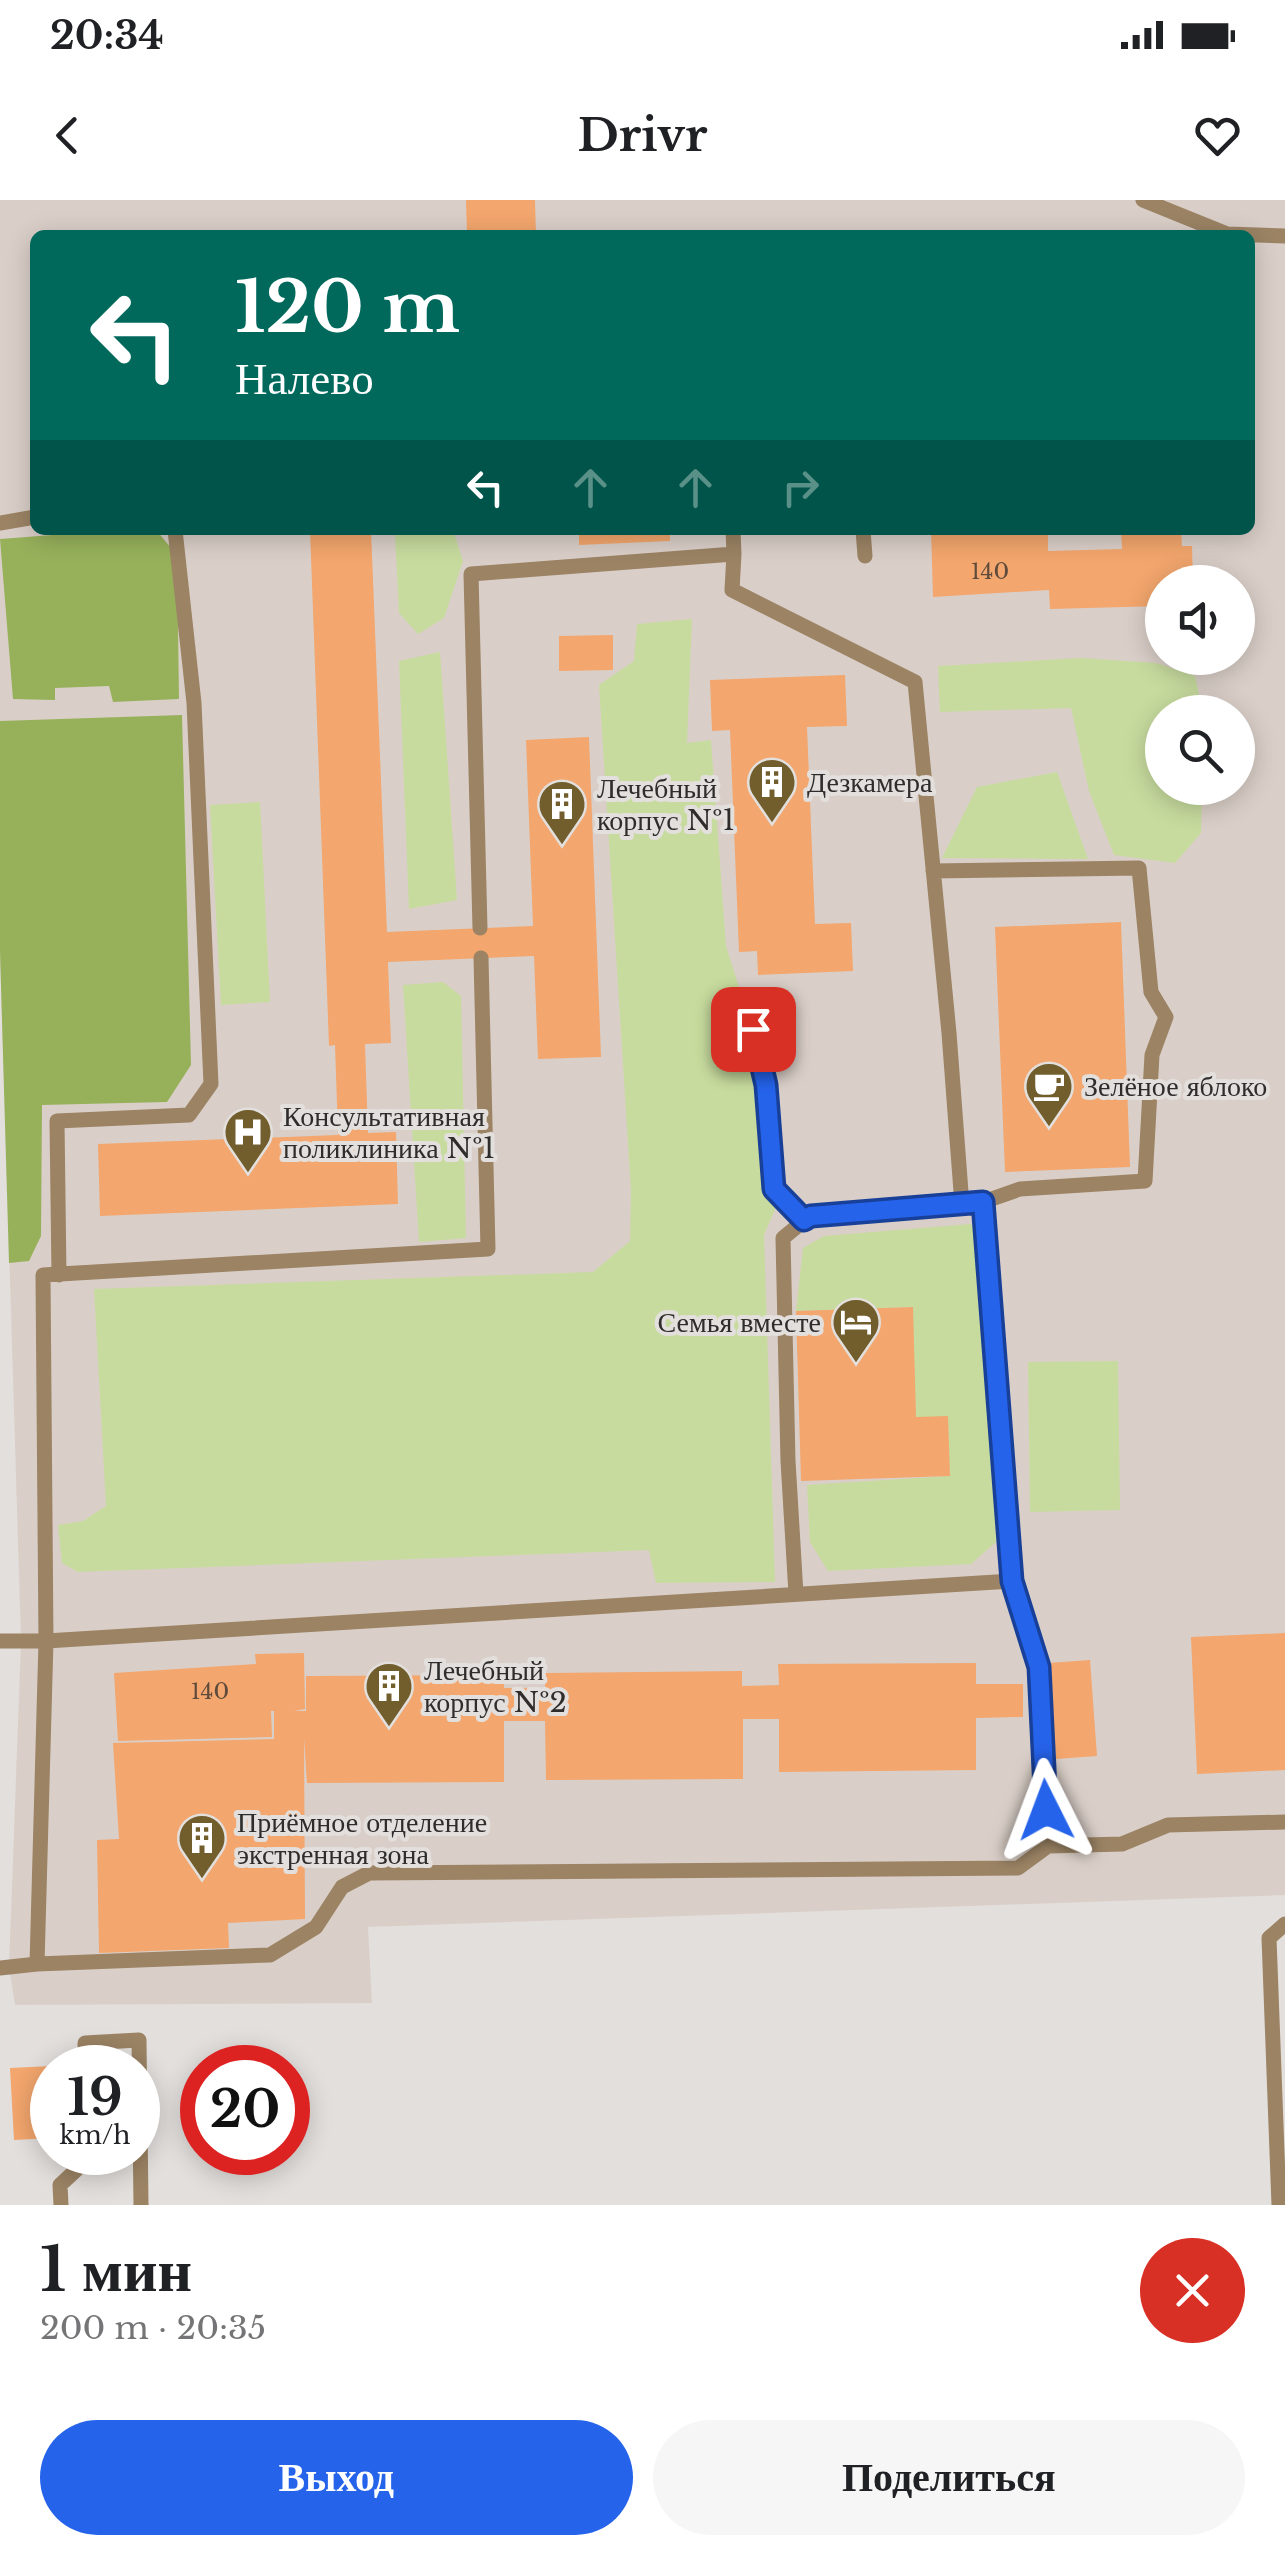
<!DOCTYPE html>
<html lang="ru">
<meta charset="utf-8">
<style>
:root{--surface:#fff;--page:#f6f6f6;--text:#202124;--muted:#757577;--accent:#2563eb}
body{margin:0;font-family:"Libre Baskerville",serif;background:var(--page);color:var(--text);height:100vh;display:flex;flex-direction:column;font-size:38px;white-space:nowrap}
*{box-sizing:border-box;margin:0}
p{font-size:32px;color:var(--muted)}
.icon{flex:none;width:55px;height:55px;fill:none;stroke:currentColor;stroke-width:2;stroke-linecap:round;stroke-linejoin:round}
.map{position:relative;height:2005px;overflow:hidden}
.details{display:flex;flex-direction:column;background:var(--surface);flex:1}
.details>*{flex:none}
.hud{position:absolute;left:30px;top:30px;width:1225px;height:305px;border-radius:15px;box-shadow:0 5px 25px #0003;background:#00695c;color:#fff;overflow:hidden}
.tools{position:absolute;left:1145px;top:365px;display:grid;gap:20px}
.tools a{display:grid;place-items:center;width:110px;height:110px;border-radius:50%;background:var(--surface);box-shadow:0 5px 25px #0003;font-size:50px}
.speed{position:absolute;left:30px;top:1845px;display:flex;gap:20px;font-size:50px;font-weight:700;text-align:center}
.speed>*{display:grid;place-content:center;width:130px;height:130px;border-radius:50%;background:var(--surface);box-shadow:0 5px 25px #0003;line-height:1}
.speed small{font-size:25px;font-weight:400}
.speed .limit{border:15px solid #d22;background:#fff;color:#111}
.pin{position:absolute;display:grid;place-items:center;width:85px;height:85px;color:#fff;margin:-42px;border-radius:20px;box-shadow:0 5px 15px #0006}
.me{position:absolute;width:110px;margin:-55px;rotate:357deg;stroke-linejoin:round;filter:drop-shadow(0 0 8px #0008)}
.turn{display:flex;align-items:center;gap:35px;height:210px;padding:0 40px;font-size:45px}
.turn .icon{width:130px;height:130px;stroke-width:2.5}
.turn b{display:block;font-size:70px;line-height:85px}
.lanes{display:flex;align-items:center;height:95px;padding:0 40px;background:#0003;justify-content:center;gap:50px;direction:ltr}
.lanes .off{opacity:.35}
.round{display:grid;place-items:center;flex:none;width:105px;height:105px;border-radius:52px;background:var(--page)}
.headline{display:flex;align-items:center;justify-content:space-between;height:170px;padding:0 40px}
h1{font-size:60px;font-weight:700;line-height:75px}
.button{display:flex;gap:20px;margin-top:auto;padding:20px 40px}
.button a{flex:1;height:115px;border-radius:60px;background:var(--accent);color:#fff;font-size:40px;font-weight:700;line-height:115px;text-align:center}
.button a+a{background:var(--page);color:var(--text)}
.status{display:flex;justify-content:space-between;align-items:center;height:70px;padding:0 50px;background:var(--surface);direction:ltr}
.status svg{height:28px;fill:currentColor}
header{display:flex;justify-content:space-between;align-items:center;height:130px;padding:0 40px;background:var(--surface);font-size:45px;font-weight:700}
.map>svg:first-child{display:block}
.built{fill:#dacfc8;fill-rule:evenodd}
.green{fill:#c7db9e}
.forest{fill:#97b15b}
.building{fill:#f3a66d}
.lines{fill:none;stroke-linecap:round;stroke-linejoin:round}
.service{stroke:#9b8364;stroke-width:15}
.route-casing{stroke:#184099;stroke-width:25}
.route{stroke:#2563eb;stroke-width:18}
.labels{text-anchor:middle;stroke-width:8;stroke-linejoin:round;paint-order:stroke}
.number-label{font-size:22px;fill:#5f4b3c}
.poi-label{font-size:28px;fill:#2e2d2c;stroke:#e3dfdc;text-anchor:start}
</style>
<div class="status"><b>20:34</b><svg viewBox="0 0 49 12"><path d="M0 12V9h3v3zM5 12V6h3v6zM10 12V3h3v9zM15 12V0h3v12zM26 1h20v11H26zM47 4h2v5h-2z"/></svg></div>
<header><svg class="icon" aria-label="back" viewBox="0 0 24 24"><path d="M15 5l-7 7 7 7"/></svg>Drivr<svg class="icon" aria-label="heart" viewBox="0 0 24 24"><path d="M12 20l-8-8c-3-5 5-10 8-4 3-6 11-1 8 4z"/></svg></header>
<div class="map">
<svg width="1285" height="2005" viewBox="0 0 1285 2005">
<rect width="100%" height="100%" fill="#e3dfdc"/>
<path class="built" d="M0,0h1285v1695l-917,32 4,76 -357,2 -6,-38 12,-326 -21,-690zM35,35h1215v295h-1215zM1162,382h76v76h-76zM1162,512h76v76h-76z"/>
<path class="green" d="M403,330h50l10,31 -19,57 -26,16 -19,-21 -4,-78z
M692,419l-5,124 24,-3 15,206 48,154 5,100 -15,35 11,347 -119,1 -7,-33 -571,22 -16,-9 -4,-38 25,-4 23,-15 -12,-217 499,-17 37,-31 1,-50 -32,-506 35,-24 3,-37z
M440,452l17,248 -48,9 -10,-248z
M1081,458l75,5 39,13 8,36h-41v76h40l-1,45 -26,30 -61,-8 -25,-64 -18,-83 -131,4 -2,-46z
M1057,572l31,87 -146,-1 35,-71z
M260,602l10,200 -49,3 -11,-200z
M443,782l18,14 5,242 -47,4 -16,-257z
M971,1024l20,34 5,284 -25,22 -143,7 -18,-29 -3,-57 142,-9 -1,-59h-32l-4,-110 -116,4 7,-63 21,-12z
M1118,1161l2,149 -90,2 -2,-150z"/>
<path class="forest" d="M118,330h38l21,25 2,144 -66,3 -4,-16 -54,2v12l-42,-1 -13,-160z
M182,515l9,350 -24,37 -125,3 -1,131 -12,25 -20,2 -9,-312v-230z"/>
<path class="building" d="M466,0h69l1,35h-69z
M310,330h61l16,402 146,-6 -7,-186 63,-3 12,320 -63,2 -4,-103 -146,6 3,81 -26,1 3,89 28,-1 2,72 -298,12 -2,-72 240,-9 -3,-90 -6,1z
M579,330h91v11l-91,4z
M931,330h117v21l74,-2 -1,-19h60l1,16h10l1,36h-31v24l-112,3 -1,-19 -116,7z
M613,435v35l-54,1v-35z
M845,475l2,51 -40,1 8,197 36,-1 2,48 -95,4 -1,-24 -18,1 -9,-222 -18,1 -2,-51z
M1121,722l9,245 -125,5 -10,-245z
M913,1107l3,110 32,-1 2,60 -149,5 -5,-170z
M1285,1433v137l-88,4 -6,-137z
M304,1453l1,56 -11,2h12v-35l198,-1v13h41v-15l197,-2v15l37,-1 -1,-21 198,-1v21h47v33l-47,1v52l-197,2v-53h-36v60l-197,1 -1,-59h-41v61l-197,1 -3,-45 1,181 -77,4 1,25 -130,5 -2,-113 22,-1 -6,-96 161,-4v-28h-3l1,26 -154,4 -4,-68 142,-9 -1,-10z
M1090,1460l7,96 -41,3 -8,-96z
M52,1866v72l-38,2 -4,-72z"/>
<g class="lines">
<path class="service" d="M1143,0l84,34 58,2
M0,323l35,-6
M733,330l1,24
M863,330l2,26
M933,671l206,-3 12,124 15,25 -14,38 -7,126 -125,8 -37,13
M480,728l-9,-354 263,-20 -2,36 183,92 34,351 13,172 21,-3 29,379 27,86 9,179 -30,22 -649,5 -27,14 -26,40 -46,28 -233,9 9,-323 -3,-366 445,-26 -7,-291
M747,801l18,84 9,104 31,31
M59,1075l-2,-154 132,-6 22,-31 -17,-381 -19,-173
M796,1394l-8,-133 -5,-223 28,-23 151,-10
M0,1441h46l966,-60
M1048,1646l74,-2 46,-19 117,-3
M0,1768l37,-4
M86,1868l-1,-25 54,-3 2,165
M61,2005l-1,-20 28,-26v-7
M1279,2005l-10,-267 16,-14"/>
</g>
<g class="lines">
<g class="route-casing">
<path id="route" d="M753,829l13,56 8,104 30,31 7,-4 172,-14 29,379 27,86 7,143"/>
</g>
<use href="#route" class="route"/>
</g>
<defs>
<g id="building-pin" transform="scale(2.5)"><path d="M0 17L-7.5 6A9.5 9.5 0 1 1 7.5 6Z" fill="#715e2c" stroke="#e3dfdc"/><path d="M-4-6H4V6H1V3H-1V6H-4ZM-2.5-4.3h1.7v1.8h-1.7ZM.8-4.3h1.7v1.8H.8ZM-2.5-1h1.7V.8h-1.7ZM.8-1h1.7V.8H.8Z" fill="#fff"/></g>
<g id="cafe-pin" transform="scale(2.5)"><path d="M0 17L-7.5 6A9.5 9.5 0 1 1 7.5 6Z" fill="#715e2c" stroke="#e3dfdc"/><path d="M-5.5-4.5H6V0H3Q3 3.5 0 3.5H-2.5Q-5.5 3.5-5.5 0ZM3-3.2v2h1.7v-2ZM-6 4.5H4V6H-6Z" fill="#fff"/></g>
<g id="hospital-pin" transform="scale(2.5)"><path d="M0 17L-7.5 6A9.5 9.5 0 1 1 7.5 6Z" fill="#715e2c" stroke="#e3dfdc"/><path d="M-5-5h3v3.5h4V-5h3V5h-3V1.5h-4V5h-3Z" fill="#fff"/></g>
<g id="hotel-pin" transform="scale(2.5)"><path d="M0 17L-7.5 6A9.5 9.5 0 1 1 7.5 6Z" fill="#715e2c" stroke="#e3dfdc"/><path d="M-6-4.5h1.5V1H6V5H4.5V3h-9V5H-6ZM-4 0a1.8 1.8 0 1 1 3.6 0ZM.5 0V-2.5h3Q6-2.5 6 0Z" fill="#fff"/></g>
</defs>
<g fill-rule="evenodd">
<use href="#building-pin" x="772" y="582"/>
<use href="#building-pin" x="562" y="604"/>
<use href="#cafe-pin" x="1049" y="886"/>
<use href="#hospital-pin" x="248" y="932"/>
<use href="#hotel-pin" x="856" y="1122"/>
<use href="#building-pin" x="389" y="1486"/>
<use href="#building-pin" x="202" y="1638"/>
</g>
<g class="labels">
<g class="number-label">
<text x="990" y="379">140</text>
<text x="210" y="1499">140</text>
</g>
<g class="poi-label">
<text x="807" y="592">Дезкамера</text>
<text x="597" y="598">Лечебный<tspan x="597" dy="32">корпус №1</tspan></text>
<text x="1084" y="896">Зелёное яблоко</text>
<text x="283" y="926">Консультативная<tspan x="283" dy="32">поликлиника №1</tspan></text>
<text x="821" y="1132" text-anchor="end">Семья вместе</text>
<text x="424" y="1480">Лечебный<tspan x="424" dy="32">корпус №2</tspan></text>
<text x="237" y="1632">Приёмное отделение<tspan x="237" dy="32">экстренная зона</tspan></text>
</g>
</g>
</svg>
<div class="tools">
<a><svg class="icon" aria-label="sound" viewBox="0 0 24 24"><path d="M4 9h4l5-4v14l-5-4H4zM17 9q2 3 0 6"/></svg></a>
<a><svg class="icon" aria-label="search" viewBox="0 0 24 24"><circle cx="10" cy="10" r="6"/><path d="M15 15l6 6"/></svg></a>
</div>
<div class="speed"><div>19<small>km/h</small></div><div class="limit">20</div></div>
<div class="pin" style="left:753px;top:829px;background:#d93025"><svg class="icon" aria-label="arrive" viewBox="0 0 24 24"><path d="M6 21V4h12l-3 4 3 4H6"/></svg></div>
<svg class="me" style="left:1046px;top:1610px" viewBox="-20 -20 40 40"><path d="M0-17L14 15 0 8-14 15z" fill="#2563eb" stroke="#fff" stroke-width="4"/></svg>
<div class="hud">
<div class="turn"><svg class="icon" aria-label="left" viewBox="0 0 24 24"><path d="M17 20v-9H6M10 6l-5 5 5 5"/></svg><div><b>120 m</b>Налево</div></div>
<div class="lanes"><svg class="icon" aria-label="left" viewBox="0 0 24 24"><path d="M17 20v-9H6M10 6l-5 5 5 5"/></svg><svg class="icon off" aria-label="ahead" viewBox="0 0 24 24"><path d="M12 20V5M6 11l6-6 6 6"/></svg><svg class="icon off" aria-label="ahead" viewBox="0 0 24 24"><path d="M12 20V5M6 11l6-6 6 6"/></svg><svg class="icon off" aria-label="right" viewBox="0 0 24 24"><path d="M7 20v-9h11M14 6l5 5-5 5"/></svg></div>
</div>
</div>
<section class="details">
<div class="headline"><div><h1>1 мин</h1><p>200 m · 20:35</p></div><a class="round" style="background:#d93025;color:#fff"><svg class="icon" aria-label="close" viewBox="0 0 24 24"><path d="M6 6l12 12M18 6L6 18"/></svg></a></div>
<div class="button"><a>Выход</a><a>Поделиться</a></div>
</section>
